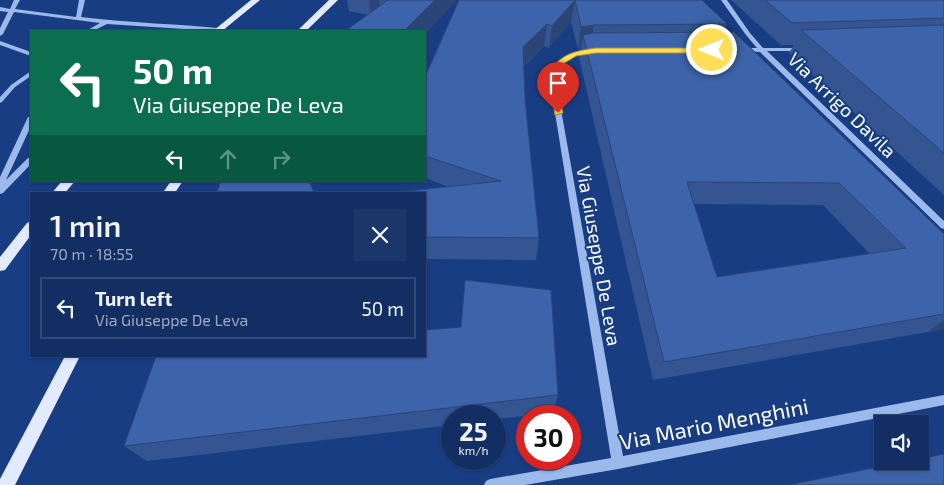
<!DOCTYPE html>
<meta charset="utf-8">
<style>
:root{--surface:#122e62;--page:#1b3668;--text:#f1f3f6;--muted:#9ca8be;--line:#314a77}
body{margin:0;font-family:"Exo 2",sans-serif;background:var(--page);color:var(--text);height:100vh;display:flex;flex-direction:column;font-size:19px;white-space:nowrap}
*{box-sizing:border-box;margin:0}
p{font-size:16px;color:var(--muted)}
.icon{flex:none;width:28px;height:28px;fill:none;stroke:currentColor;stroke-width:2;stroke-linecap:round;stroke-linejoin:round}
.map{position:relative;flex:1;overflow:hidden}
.side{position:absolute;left:30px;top:192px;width:396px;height:165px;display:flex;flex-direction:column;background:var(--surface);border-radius:0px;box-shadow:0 1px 4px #0004,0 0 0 1px var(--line)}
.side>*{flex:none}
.banner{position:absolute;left:30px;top:30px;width:396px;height:152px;border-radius:0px;box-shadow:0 1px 4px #0004,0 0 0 1px var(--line);background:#0b6e4f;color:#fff;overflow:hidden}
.tools{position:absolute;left:874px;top:415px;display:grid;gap:10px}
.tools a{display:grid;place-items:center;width:55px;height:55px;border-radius:0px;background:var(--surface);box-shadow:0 1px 4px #0004,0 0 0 1px var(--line);font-size:25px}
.speed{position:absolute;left:441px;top:405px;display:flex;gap:10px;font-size:25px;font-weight:700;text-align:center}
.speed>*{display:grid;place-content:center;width:65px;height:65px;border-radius:50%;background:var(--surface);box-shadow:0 1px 4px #0004,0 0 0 1px var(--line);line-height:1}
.speed small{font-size:12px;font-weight:400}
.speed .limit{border:8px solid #d22;background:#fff;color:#111}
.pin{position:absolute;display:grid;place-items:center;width:42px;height:42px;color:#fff;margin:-51px -21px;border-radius:50% 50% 50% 0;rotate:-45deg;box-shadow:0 0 5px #0007}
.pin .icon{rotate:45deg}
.me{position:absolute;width:55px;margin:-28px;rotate:270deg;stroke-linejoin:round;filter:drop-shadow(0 0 4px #0008)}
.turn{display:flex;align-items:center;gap:18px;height:105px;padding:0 20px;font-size:22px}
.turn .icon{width:65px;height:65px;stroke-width:2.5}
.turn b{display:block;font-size:35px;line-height:42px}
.lanes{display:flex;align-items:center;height:48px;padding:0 20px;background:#0003;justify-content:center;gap:25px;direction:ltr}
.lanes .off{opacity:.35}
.round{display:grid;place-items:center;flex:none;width:52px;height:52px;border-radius:0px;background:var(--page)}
.head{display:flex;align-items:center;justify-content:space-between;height:85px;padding:0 20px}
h1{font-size:30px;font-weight:600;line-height:38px}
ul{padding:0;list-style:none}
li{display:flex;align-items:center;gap:15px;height:62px;margin:0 10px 8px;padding:0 10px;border:2px solid var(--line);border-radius:0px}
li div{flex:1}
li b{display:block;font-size:19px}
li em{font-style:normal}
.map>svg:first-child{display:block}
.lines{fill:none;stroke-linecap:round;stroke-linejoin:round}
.minor{fill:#9cb9ec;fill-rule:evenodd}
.major{fill:#e1eaff;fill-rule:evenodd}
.wall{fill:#345592;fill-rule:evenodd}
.shaded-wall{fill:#2b4577}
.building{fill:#3d63aa;stroke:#2b4577;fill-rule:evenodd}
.route{fill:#ffde57;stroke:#a69039}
.labels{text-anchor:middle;stroke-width:4;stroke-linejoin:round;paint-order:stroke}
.street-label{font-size:19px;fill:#fff;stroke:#183d83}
.near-street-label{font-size:22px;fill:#fff;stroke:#183d83}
</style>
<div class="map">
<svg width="944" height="485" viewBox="0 0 944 485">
<rect width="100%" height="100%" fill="#183d83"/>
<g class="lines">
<path class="minor" d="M14,0h6l-5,9 61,8 3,-17h6l-4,17c49,6 98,7 147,12l3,2h-16l-108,-7 -14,7h-7l14,-8 -86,-11 -11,22 -3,2v-8l8,-16 -8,-1v-4l10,2z
M721,0h6l23,33 13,15h40l1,1 -3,2h-34l177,170v8l-3,-1 -181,-176 -20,-1 -1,-1 3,-2h15l-11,-13z
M0,41l31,11v4l-31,-11z
M591,49l3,2 -1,1c-16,3 -32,6 -38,24l68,380 321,-61v10l-326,64 -93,16h-41l2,-4 4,-2 121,-21 -62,-382c7,-19 23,-25 42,-27z
M31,71v5l-16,11 -13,15 -2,1v-6l11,-12z
M28,117h3v9l-25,54 22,-22 3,-1v7l-28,29 -3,1v-17z"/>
<path class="major" d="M251,0h9l-38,31h-9z
M329,0h9l-32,31h-9z
M62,181h13l-11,13h-13z
M171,181h12l-9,13h-12z
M31,221v14l-26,35 -5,1v-14l27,-34z
M65,356h15l-65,129h-15v-6z"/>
</g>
<path class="wall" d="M347,0h110l-32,34 -57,-19 -19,-4z
M459,0l245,2 23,22 -4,8 221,202v95l-16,3 -275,48 -74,-323 2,-8h-3l-7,-27 -22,26 -5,-2 -20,21 1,32 14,139 -3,22 -111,-1v-65l24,-7 -24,-9v-101zM694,204l129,1 47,49 -153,23z
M731,0h213v195l-155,-142 5,-8h-13z
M558,395l-5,18 -58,6v-3h-43v9l-305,36 -23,-15z"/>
<path class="shaded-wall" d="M369,0h10l1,9 -9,7z
M435,0h22l-32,34v-3h-21z
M575,0l-4,22 -22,26 3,-22z
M547,24l-3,22 -23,23 2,-22z
M594,25l-4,22 -7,-12 -2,14h-3l3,-22z
M944,320v9l-16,3z"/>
<path class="building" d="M388,0h47l-31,31h-59z
M459,0h243l25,24 -133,1 -13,2 -6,-27 -23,26 -5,-2 -24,23 2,52 14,139 -114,-1v-43h-46l122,-13 -76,-25v-79z
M765,0h179v18l-152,5z
M944,25v128l-143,-123z
M734,32l210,202v80l-280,48 -81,-327 11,-2zM687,182l152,1 67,65 -189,29z
M221,181h88l6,13h-99z
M465,280l86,10 7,105 -434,51 32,-90h269v-26l36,-3z
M944,454v31h-156l120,-24h12v-2z"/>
<path class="route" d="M596,48h116l4,2 -4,3h-116l-20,3 -13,8 -6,9 6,40 -8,2 -7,-42c13,-19 26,-22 48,-25z"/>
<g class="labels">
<g class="street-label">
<text transform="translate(842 105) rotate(44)" y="7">Via Arrigo Davila</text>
<text transform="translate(599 256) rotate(80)" y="7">Via Giuseppe De Leva</text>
</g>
<g class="near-street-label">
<text transform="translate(714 424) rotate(-11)" y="8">Via Mario Menghini</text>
</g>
</g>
</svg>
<div class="tools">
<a><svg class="icon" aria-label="sound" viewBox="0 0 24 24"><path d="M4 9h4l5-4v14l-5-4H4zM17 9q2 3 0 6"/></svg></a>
</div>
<div class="speed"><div>25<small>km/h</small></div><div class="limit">30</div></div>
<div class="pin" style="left:558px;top:113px;background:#d93025"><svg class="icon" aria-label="arrive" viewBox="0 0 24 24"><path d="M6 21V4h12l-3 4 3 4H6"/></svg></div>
<svg class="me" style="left:712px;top:50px" viewBox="-20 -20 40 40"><circle r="17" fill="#ffde57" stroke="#fff" stroke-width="3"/><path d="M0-11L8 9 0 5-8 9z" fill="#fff"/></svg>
<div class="banner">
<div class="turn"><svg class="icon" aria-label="left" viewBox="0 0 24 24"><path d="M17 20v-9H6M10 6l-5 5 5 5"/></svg><div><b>50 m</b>Via Giuseppe De Leva</div></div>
<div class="lanes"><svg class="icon" aria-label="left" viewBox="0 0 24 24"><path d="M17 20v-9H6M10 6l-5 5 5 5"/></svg><svg class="icon off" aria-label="ahead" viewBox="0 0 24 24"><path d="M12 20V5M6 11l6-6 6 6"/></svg><svg class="icon off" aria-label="right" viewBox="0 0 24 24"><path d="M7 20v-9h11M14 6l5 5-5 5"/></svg></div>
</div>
<section class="side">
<div class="head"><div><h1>1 min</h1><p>70 m · 18:55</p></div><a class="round"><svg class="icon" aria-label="close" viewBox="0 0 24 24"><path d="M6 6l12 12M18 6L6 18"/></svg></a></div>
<ul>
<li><svg class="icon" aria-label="left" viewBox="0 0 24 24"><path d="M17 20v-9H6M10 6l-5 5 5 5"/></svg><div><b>Turn left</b><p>Via Giuseppe De Leva</p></div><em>50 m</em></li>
</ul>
</section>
</div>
